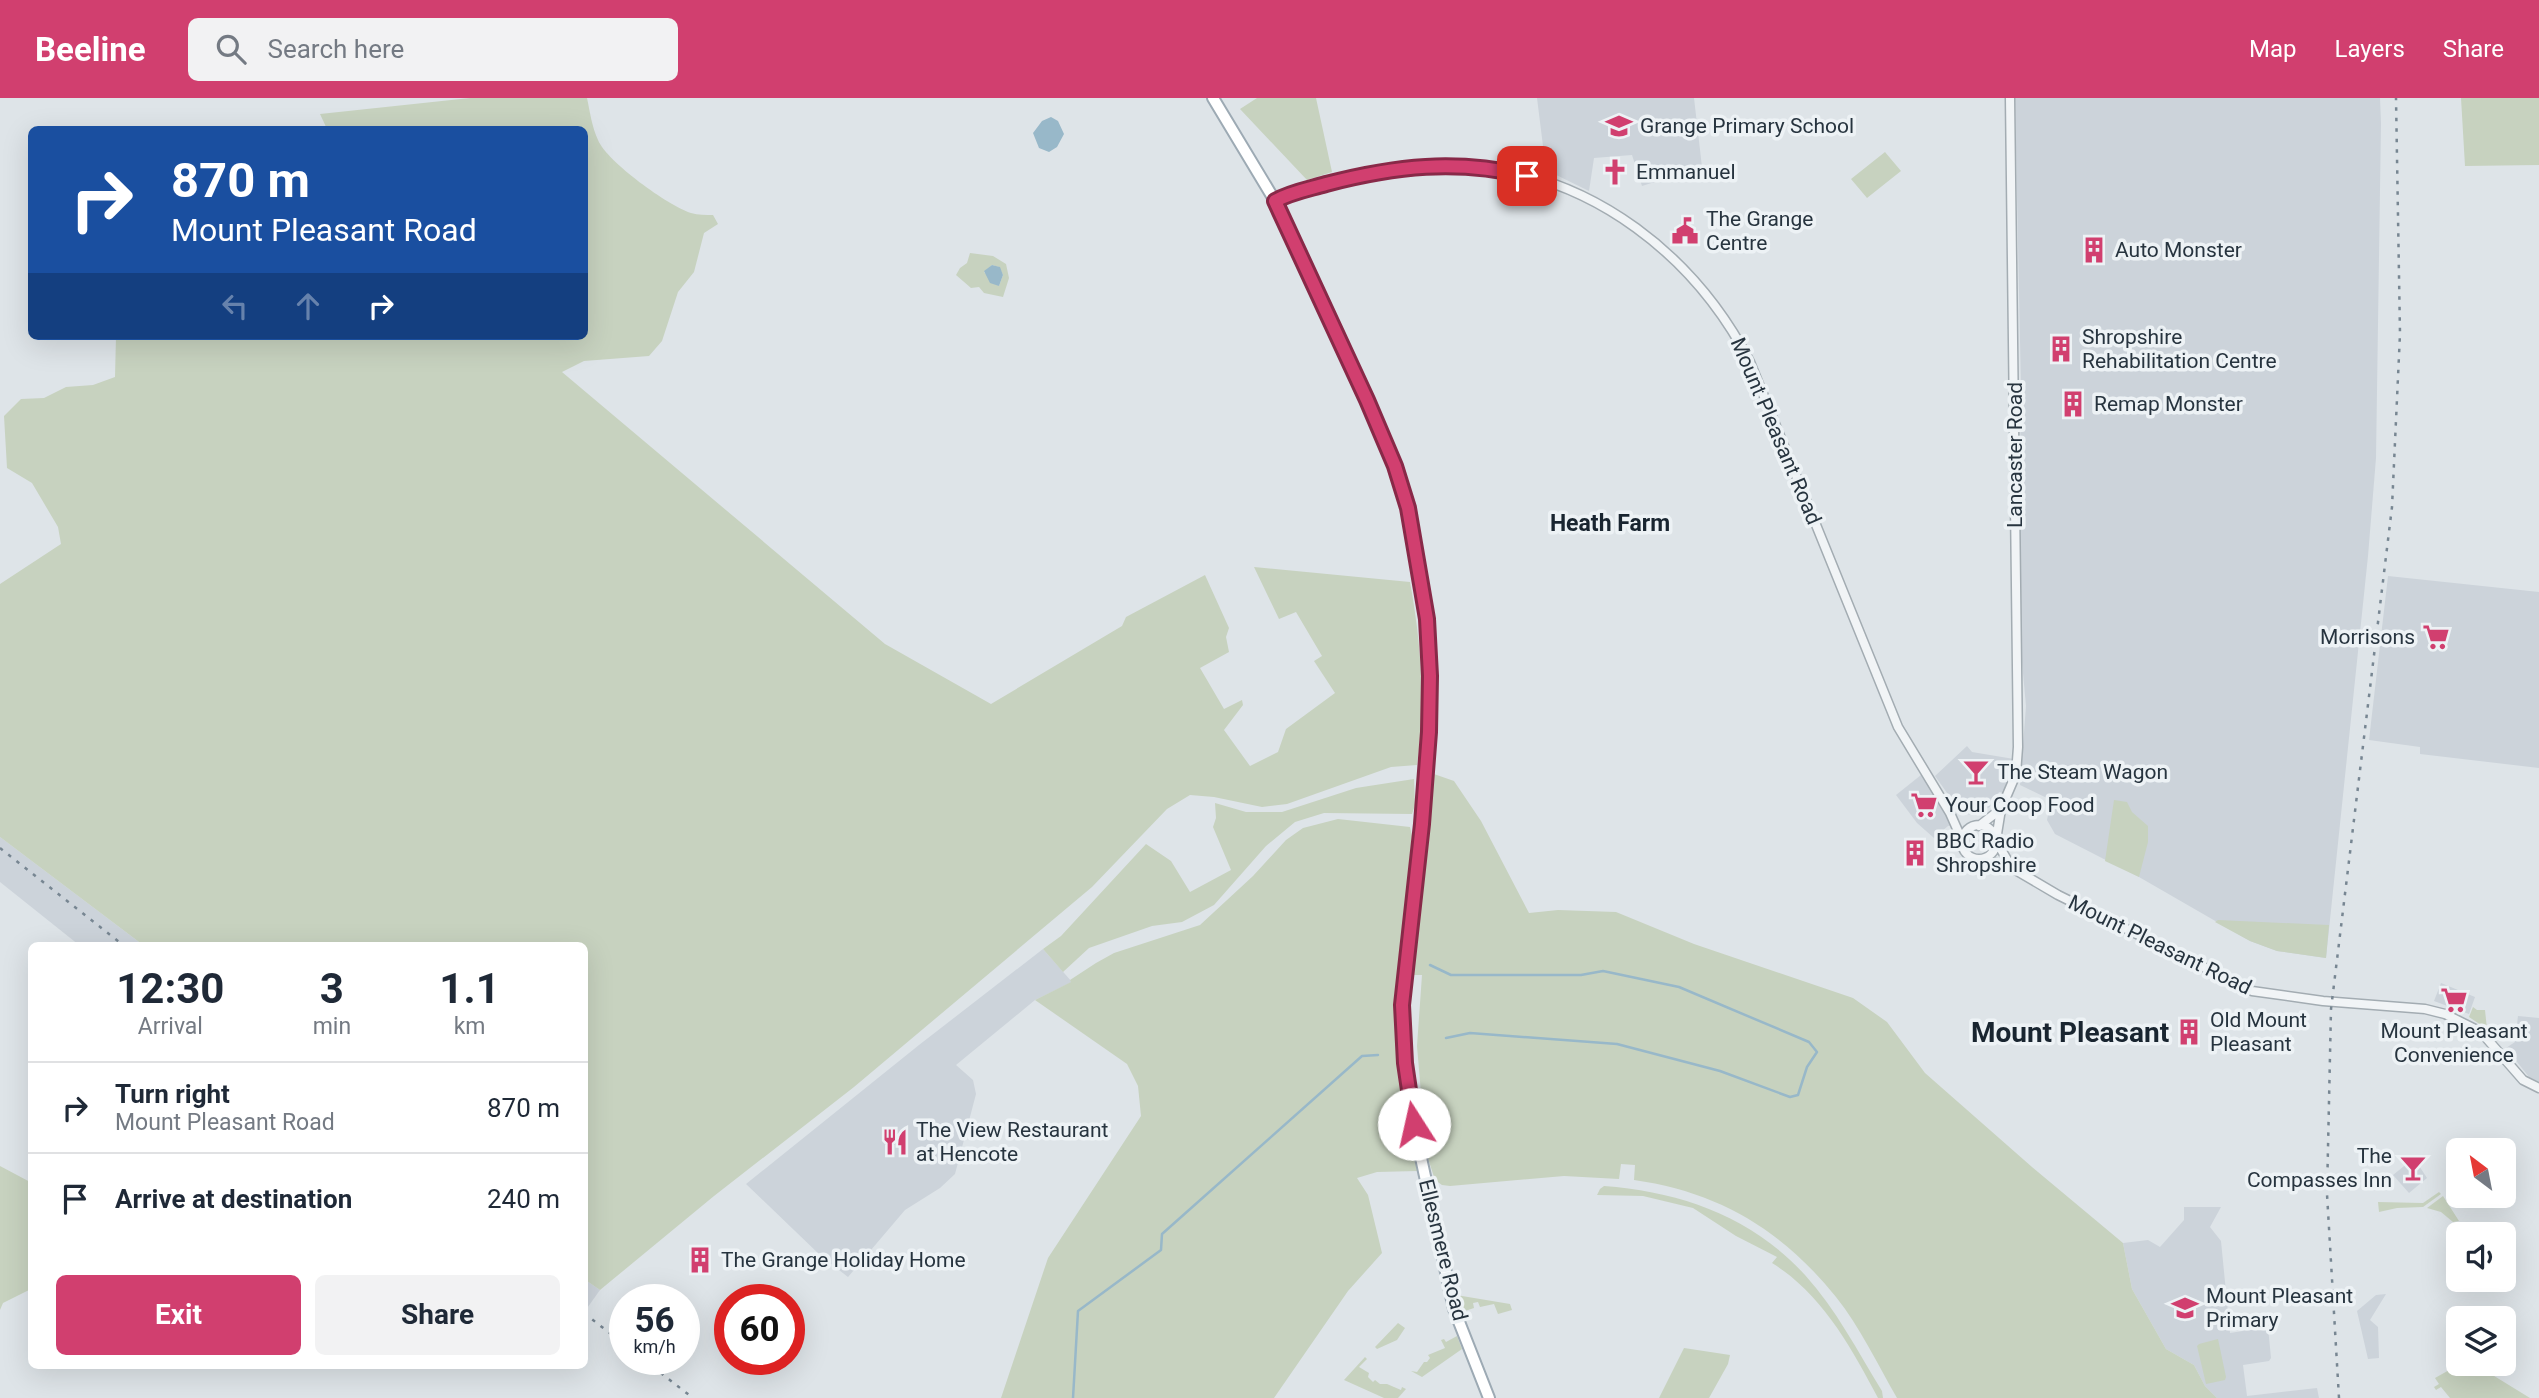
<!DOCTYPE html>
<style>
:root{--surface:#fff;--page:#f2f2f3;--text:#1f2937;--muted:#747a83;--line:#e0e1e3;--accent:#d13f6f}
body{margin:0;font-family:Roboto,sans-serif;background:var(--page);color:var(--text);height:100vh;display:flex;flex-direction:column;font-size:26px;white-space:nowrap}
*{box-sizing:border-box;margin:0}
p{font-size:23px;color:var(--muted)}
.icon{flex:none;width:38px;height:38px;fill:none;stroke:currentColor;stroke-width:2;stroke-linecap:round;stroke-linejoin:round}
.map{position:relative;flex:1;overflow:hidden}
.side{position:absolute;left:28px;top:844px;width:560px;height:427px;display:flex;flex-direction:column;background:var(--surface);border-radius:10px;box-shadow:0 7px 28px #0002}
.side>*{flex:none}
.top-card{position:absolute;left:28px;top:28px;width:560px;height:214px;border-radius:10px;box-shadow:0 7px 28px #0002;background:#1a4fa0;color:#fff;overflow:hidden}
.needle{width:46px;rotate:328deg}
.fabs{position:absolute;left:2446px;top:1040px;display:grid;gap:14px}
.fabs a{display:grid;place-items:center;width:70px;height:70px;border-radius:10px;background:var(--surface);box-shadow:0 7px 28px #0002;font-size:35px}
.speed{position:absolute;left:609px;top:1186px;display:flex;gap:14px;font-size:35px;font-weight:700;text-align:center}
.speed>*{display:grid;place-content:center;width:91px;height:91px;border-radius:50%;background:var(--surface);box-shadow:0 7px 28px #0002;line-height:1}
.speed small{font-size:18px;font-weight:400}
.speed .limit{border:10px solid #d22;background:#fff;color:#111}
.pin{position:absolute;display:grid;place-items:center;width:60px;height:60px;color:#fff;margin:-30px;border-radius:14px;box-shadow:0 4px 10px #0006}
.me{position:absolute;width:77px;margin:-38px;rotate:350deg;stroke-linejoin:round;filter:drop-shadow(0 0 5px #0008)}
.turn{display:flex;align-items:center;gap:24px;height:147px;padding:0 28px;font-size:32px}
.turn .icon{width:91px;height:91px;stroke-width:2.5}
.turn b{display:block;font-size:49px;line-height:60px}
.lanes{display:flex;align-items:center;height:66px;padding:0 28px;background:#0003;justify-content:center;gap:35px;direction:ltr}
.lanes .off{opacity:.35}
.eta{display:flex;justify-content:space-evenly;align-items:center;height:119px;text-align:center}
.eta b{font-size:42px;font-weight:700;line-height:49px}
.cta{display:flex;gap:14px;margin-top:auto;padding:14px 28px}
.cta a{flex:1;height:80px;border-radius:10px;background:var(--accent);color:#fff;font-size:28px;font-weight:700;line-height:80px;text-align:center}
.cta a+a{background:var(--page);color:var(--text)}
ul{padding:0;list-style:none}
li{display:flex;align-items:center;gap:21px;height:91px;padding:0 28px;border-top:2px solid var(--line)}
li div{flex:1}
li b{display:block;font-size:26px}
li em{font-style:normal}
header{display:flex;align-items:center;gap:42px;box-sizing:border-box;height:98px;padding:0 35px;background:var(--accent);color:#fff}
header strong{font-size:33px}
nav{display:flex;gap:38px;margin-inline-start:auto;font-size:24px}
.search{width:490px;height:63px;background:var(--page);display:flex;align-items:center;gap:18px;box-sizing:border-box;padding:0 24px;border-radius:10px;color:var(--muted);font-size:26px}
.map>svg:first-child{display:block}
.built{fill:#ccd3da}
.green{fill:#c7d2bf;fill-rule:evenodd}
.water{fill:#98b8c9}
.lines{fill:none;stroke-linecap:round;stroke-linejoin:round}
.stream{stroke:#98b8c9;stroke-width:2.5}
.tertiary-casing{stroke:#a3acb2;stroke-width:11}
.primary-casing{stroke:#9daab4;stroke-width:14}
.tertiary{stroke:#f1f4f6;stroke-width:8}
.primary{stroke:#fff;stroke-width:10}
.rail{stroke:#778692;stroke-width:2.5;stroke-dasharray:3.5 7;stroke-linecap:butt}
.route-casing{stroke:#882948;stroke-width:18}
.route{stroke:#d13f6f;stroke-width:12}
.labels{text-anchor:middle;stroke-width:7;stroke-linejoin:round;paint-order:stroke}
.poi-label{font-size:21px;fill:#27343f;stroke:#edf2f5;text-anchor:start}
.street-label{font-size:21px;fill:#27343f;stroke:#edf2f5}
.neighbourhood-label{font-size:23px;font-weight:bold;fill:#192530;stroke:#edf2f5}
.district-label{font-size:28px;font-weight:bold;fill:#192530;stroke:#edf2f5}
</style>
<header>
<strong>Beeline</strong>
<div class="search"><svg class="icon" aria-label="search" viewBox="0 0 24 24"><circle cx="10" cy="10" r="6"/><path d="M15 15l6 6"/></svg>Search here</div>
<nav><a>Map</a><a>Layers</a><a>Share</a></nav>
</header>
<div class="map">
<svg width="2539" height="1300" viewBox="0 0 2539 1300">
<rect width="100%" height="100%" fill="#dee4e8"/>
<path class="built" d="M1537,0h157l8,69 -60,19 -10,-31 -38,3 -5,33 -43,-21z
M2015,0h365l1,25 -5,335 -8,98 -42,402 -49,-7 -27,-10 -111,-64 -84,-43 -8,-14 4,-20 -31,-15 6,-79 -8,-88 3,-229z
M2388,478l151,16v176l-119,-14v-7l-51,-7z
M1967,648l5,6 42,7 -10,34 -5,-1 -5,12 -18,12 -13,-3 -10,-7 -3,-9 -15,-21z
M1921,677l34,49 -7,2 -14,12 -17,-15 -21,-28z
M0,739l143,108h-64l-79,-63z
M1043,851l29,33 -37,18 -79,65 17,15 3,14 -21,80 -15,14 -35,22 -57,67 -27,-21 -75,-72 173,-139z
M2441,885l34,14 -6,17 -35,-13z
M2518,918l21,2v64l-10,-5 -23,-29 9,-6z
M2414,1060l13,20 -18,15 -16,-18z
M2184,1109h37l-11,20 11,14 9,92 38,-6 3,31 -2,3 -26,4 4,31 70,-8 2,10h-102l-12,-12 -11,-21 -28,-16 -34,-60 -9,-46 25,-3 12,7 24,-27z
M584,1181l16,11 -15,21h-1z
M2386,1196l-16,26 8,7 1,31 -11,1 -11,-48 19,-16z"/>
<path class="green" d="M470,0h117c3,14 5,29 11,42 9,22 71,66 93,73 7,2 15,2 22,2l5,9 -14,9 -10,39 -16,20 -16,49 -13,15 -65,5 -22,11 323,272 106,60 131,-78 4,-9 79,-42 24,53 -3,9 3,15 -29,16 24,41 18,-9 1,5 -19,25 26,36 28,-14 8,-23 49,-36 -21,-32 8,-5 -26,-44 -17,7 -25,-52 156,15c11,60 16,122 7,183l-26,2 -104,37 -25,3 -48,-10 -24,-2 -23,14 -75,78 -238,200 -140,109 -114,94 -16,-11v-334h-441l-143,-108v-253l61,-40 -3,-17 -26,-44 -25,-15 -3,-52 17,-17 23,-1 22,-11 27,-2 22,-8 1,-41h468v-206l-257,-1 -7,-15z
M1257,0h59l16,74 -25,8 -67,-71z
M2461,0h78v67l-74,1z
M1885,54l16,19 -34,27 -16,-19z
M970,155l23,3 13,8 3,14 -6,19 -19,-4 -5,-6 -8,1 -15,-13 4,-7 7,-5zM992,167l7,2 4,8 -4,11 -15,-14z
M1431,675l23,8 27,40 48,92 29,-3 58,2 78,32 159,54 34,24 38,51 107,94 91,76 9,46 34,60 28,16 11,21 12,12h-320c-19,-33 -37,-71 -61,-101 -54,-67 -117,-105 -202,-117l1,-15 -14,-1 -2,15 -55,-3 -114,10 -8,-1 -7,-5 -9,-28 -9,-106 5,-71h-12z
M1414,681l1,26 -3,9 -88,-1 -29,9 -29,24 -52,59 -32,17 -30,4 -63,22 -26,24 -20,-23 18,-13 85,-92 25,17 19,31 41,-22 -18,-43 3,-9 -1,-15 31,9h36l74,-24z
M2114,702l13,2 5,10 16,14v16l-9,35 -34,-16z
M1338,721l72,8 2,9 -14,147v77l19,111 -40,1 -20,6 11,17 14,58 -34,38 -74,107h-273l47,-140 93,-142 -3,-30 -11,-22 -92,-64 36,-18 -1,-2 26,-17 18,-10 86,-28 53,-49 33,-36 17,-12z
M2218,822l111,5 -3,33 -49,-7 -27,-10 -35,-19z
M2473,909l4,3h8l2,19 -18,-12z
M0,1068l32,17 -1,106 -28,14 -3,7z
M1604,1088c77,6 147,30 201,89 31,34 53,77 77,116l1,7h-5c-27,-51 -56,-104 -106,-135l5,-6 -41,-21 -43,-28 -50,-12 -46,-1 3,-6z
M2439,1094l2,2 -18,13 -26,1 -18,4 -1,-10 45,1z
M2443,1098l16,25 -6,1 -12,-10 -14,-4z
M1456,1197l54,9 2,6 -14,4 -4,-10 -14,3 -2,-5 -5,1 1,5 -15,5z
M1398,1225l7,5 -8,12 -20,9 -2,-2z
M1457,1238l5,13 -40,28 -11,-6 6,1 7,-10h3l3,-4 -2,-3 17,-7 -4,-8 3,-1 2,3z
M2218,1241l8,38 -1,3 -19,4 -9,-38 2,-2z
M1684,1250l46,7 -2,9 -19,34h-50z
M1365,1259l2,2 -8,8 10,6 -1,4 5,5 2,-2 5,4h7l14,6 1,-3 4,2 -8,9h-14l-40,-18z
M2459,1261v4h14l57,35h-80l-9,-11 -5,3 -2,-3 5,-3 -4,-6 16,-9z"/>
<path class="water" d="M1051,19l7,4 6,13 -7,13 -8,5 -10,-4 -6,-15 9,-12z
M992,167l8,2 3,8 -4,11 -9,-3 -6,-12z"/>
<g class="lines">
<path class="stream" d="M1430,867l21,10h130l22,-4 76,16 130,55 8,10 -10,15 -9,28 -8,2 -70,-26 -103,-27 -147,-11 -24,5
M1073,1300l5,-87 83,-61 1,-16 200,-178 16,-1"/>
<g class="tertiary-casing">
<path id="tertiary" d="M1275,103c25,-14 58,-19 86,-25 37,-8 74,-14 111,-10 122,10 223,90 278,196l148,365 52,86 12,27
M1962 744a17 17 0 1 1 34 0a17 17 0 1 1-34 0Z
M1979,728l22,-17
M1996,742l5,-31 15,-35 2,-27 -8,-649
M1996,743l16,27
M1983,761l29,9 46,27 194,96 71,10 102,8 20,5 36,18 42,48 16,8"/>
</g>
<g class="primary-casing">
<path id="primary" d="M1213,0l62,103 107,231 26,76 19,111 4,56 -9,149 -20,181 3,58 11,72 38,174 35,89"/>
</g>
<use href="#tertiary" class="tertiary"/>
<use href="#primary" class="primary"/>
<path class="rail" d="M0,750l123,97
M584,1215l41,32
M644,1262l49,38
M2339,1300l-12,-204 4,-185 61,-502 8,-173 -4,-236"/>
</g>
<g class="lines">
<g class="route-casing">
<path id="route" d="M1414,1026l-9,-61 -3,-58 20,-181 7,-92 1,-56 -3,-57 -19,-111 -13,-42 -28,-66 -92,-199c16,-9 34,-12 51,-17 69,-18 130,-25 201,-8"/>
</g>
<use href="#route" class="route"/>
</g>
<defs>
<g id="school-bare" transform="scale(2.1)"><path d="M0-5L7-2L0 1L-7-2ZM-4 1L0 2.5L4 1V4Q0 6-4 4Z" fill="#d13f6f" stroke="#edf2f5" stroke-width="2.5" paint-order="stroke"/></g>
<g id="church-bare" transform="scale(2.1)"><path d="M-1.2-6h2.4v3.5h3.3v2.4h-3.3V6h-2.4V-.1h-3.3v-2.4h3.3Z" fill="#d13f6f" stroke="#edf2f5" stroke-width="2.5" paint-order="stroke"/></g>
<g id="civic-bare" transform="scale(2.1)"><path d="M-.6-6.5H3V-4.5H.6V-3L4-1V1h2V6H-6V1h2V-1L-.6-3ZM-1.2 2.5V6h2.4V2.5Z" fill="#d13f6f" stroke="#edf2f5" stroke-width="2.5" paint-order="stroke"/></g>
<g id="building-bare" transform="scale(2.1)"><path d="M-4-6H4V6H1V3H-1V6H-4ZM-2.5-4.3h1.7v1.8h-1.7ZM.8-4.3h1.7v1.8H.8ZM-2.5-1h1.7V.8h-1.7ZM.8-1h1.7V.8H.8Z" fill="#d13f6f" stroke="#edf2f5" stroke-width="2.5" paint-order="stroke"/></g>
<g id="supermarket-bare" transform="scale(2.1)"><path d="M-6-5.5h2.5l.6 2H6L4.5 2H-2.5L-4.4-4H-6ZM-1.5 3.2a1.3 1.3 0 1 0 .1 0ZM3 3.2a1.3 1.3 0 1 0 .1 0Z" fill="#d13f6f" stroke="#edf2f5" stroke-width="2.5" paint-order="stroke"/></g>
<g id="bar-bare" transform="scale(2.1)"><path d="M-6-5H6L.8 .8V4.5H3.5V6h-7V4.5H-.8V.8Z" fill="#d13f6f" stroke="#edf2f5" stroke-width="2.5" paint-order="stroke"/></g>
<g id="restaurant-bare" transform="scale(2.1)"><path d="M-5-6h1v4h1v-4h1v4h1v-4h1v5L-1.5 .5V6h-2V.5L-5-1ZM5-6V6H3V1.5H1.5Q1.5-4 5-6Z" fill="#d13f6f" stroke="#edf2f5" stroke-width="2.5" paint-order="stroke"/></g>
</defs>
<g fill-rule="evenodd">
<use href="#school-bare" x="1619" y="28"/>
<use href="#church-bare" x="1615" y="74"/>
<use href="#civic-bare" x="1685" y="133"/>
<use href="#building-bare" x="2094" y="152"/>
<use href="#building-bare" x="2061" y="251"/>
<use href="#building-bare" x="2073" y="306"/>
<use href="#supermarket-bare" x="2436" y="539"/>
<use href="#bar-bare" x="1976" y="674"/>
<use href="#supermarket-bare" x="1924" y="707"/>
<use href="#building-bare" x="1915" y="755"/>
<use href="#supermarket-bare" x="2454" y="902"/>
<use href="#building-bare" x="2189" y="934"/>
<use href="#restaurant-bare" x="895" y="1044"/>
<use href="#bar-bare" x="2413" y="1070"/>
<use href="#building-bare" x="700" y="1162"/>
<use href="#school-bare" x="2185" y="1210"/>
</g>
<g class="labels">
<g class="poi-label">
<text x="1640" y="35">Grange Primary School</text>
<text x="1636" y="81">Emmanuel</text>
<text x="1706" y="128">The Grange<tspan x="1706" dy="24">Centre</tspan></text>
<text x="2115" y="159">Auto Monster</text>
<text x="2082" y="246">Shropshire<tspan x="2082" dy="24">Rehabilitation Centre</tspan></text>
<text x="2094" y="313">Remap Monster</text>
<text x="2415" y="546" text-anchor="end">Morrisons</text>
<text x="1997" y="681">The Steam Wagon</text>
<text x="1945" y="714">Your Coop Food</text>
<text x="1936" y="750">BBC Radio<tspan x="1936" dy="24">Shropshire</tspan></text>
<text x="2210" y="929">Old Mount<tspan x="2210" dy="24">Pleasant</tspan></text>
<text x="2454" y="940" text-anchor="middle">Mount Pleasant<tspan x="2454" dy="24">Convenience</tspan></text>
<text x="916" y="1039">The View Restaurant<tspan x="916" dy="24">at Hencote</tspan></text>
<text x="2392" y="1065" text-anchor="end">The<tspan x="2392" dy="24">Compasses Inn</tspan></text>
<text x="721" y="1169">The Grange Holiday Home</text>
<text x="2206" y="1205">Mount Pleasant<tspan x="2206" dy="24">Primary</tspan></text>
</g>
<g class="street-label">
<text transform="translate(1776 333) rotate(67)" y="7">Mount Pleasant Road</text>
<text transform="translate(2015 357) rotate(-90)" y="7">Lancaster Road</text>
<text transform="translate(2160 847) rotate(26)" y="7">Mount Pleasant Road</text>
<text transform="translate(1443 1152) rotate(76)" y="7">Ellesmere Road</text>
</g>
<g class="neighbourhood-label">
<text x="1610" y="433">Heath Farm</text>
</g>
<g class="district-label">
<text x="2070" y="944">Mount Pleasant</text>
</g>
</g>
</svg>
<div class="fabs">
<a><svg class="needle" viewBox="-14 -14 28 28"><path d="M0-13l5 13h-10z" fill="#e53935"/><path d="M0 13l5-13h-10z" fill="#747a83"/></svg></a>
<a><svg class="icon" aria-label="sound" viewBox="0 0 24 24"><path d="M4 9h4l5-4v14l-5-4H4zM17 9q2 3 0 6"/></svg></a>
<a><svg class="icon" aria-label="layers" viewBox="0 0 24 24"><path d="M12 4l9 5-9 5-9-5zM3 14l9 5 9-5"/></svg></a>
</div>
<div class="speed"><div>56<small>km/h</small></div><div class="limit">60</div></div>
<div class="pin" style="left:1527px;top:78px;background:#d93025"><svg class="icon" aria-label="arrive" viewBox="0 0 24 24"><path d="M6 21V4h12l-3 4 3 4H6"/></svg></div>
<svg class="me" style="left:1414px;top:1026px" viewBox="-20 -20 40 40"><circle r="19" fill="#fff"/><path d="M0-13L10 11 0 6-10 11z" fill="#d13f6f"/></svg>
<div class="top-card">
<div class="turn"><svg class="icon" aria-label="right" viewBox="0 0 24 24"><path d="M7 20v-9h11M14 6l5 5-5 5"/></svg><div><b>870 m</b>Mount Pleasant Road</div></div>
<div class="lanes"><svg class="icon off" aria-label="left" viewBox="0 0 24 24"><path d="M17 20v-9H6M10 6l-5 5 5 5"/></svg><svg class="icon off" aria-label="ahead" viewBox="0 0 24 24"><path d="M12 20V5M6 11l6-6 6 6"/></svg><svg class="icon" aria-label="right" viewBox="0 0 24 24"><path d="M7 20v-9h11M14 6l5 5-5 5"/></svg></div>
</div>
<section class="side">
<div class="eta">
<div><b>12:30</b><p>Arrival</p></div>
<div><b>3</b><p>min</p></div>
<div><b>1.1</b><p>km</p></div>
</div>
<ul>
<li><svg class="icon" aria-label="right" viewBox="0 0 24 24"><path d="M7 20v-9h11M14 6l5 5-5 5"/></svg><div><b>Turn right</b><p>Mount Pleasant Road</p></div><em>870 m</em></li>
<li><svg class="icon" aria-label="arrive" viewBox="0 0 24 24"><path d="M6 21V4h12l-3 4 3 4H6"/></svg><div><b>Arrive at destination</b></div><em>240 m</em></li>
</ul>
<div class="cta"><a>Exit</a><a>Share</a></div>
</section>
</div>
